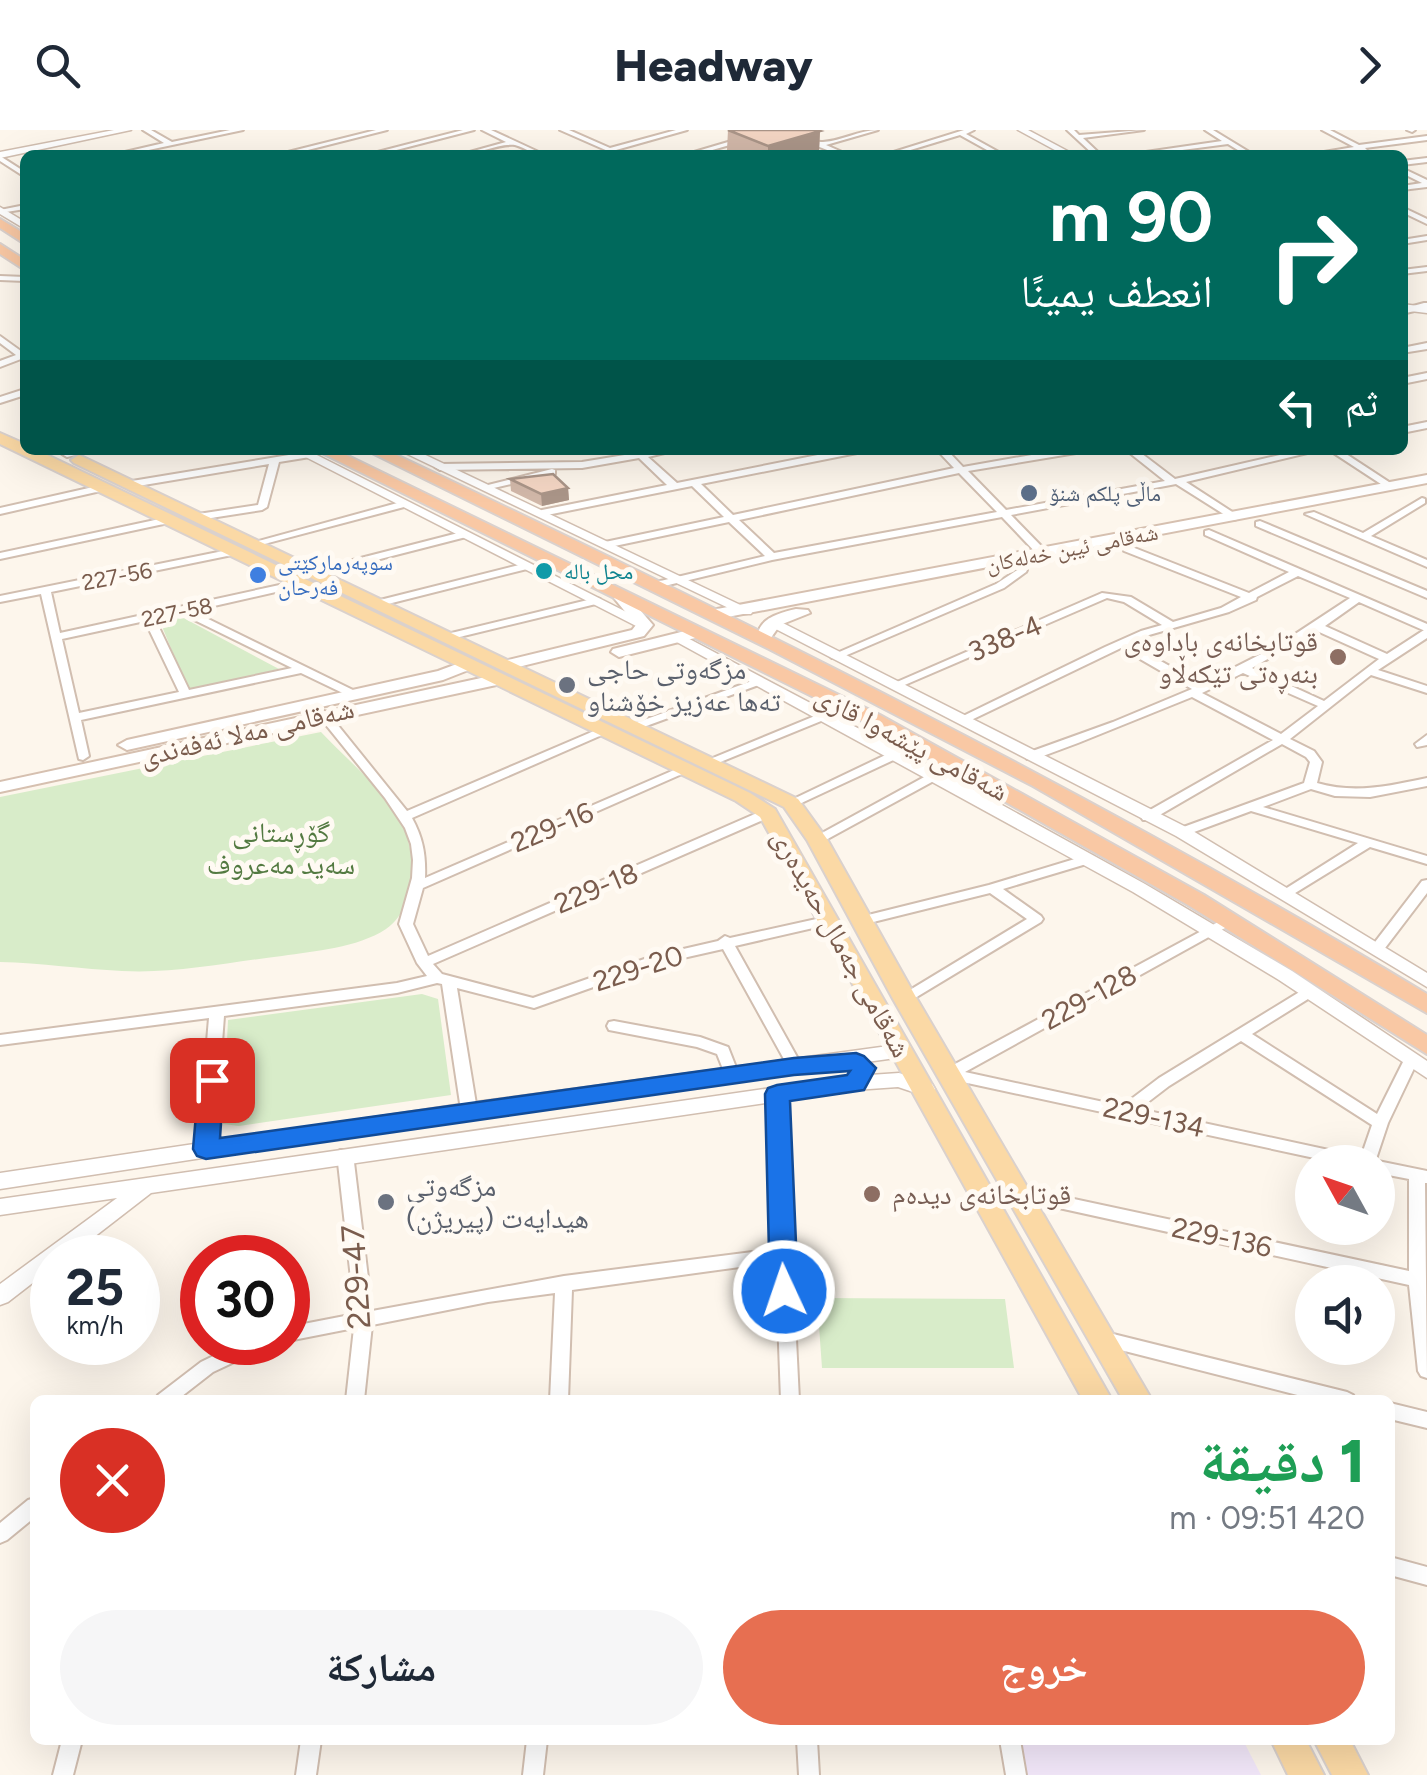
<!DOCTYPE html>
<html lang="ar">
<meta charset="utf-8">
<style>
:root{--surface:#fff;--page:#f6f6f7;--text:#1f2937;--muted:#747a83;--accent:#e76f51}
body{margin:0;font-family:Figtree,"Noto Naskh Arabic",sans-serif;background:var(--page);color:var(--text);direction:rtl;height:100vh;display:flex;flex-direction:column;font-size:38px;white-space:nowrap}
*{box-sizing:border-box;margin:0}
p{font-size:32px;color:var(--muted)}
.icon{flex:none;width:55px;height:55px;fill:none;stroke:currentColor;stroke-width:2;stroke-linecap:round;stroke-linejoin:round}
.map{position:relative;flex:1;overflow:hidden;direction:ltr}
.drawer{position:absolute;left:30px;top:1265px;width:1365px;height:350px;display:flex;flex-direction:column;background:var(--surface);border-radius:15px;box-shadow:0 10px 40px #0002;direction:rtl}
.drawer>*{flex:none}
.hud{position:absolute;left:20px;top:20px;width:1388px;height:305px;border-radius:15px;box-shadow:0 10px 40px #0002;direction:rtl;background:#00695c;color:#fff;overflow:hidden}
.needle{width:65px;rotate:310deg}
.tools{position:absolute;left:1295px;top:1015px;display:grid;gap:20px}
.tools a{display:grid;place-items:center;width:100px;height:100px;border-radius:50%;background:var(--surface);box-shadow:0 10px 40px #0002;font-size:50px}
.speed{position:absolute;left:30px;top:1105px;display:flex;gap:20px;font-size:50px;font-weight:700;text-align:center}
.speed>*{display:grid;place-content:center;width:130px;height:130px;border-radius:50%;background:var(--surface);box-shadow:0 10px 40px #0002;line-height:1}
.speed small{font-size:25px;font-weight:400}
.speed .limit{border:15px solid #d22;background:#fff;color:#111}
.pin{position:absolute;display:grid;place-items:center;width:85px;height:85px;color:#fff;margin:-42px;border-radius:20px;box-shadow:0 5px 15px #0006}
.me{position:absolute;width:110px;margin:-55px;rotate:357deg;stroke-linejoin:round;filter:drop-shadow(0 0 8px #0008)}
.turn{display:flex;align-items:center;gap:35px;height:210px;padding:0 30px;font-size:45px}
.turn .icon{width:130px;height:130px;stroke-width:2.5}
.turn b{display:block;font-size:70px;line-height:85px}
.then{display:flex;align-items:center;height:95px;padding:0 30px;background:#0003;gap:20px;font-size:38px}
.round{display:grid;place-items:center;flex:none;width:105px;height:105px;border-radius:52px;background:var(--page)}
.headline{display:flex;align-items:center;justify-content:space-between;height:170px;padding:0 30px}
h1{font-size:60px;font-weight:800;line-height:75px;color:#1e9e55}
.cta{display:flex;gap:20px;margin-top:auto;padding:20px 30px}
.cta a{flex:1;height:115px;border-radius:60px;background:var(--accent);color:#fff;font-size:40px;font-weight:800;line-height:115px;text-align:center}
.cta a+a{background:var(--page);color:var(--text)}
header{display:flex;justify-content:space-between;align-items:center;height:130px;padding:0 30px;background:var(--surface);font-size:45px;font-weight:800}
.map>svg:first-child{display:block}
.education{fill:#f3e8fa}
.green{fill:#d8ecc9}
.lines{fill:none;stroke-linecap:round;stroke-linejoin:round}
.minor-casing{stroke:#d1beb0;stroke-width:4}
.tertiary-casing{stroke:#d1beb0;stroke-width:3}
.secondary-casing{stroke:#d6c0b0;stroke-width:4}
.primary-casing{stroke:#dad1cd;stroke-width:4}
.trunk-casing{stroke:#dad1cd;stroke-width:4}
.minor{fill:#fff;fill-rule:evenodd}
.tertiary{fill:#fff;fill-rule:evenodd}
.secondary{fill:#fff;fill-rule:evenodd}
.primary{fill:#fbd9a5;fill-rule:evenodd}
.trunk{fill:#f9c8a4;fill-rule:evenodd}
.wall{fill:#d1b7a8}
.shaded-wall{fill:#aa9588}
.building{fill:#f3d5c3;stroke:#aa9588;stroke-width:2.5}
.route{fill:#1a73e8;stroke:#114b97;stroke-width:2.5}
.service-dot{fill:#5c6f8a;stroke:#fffaf3;stroke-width:4}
.culture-dot{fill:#0f9aa8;stroke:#fffaf3;stroke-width:4}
.shop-dot{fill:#3f7fe0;stroke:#fffaf3;stroke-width:4}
.education-dot{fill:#8d6e63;stroke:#fffaf3;stroke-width:4}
.worship-dot{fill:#6b7280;stroke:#fffaf3;stroke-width:4}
.labels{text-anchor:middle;stroke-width:10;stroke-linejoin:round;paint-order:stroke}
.far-service-label{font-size:22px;fill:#4e5e75;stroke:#fffaf3;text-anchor:start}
.far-street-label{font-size:22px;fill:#7a5c4d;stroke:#fffaf3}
.far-shop-label{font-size:22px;fill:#366cbe;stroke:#fffaf3;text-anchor:start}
.far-culture-label{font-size:22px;fill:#0d838f;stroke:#fffaf3;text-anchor:start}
.street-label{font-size:28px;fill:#7a5c4d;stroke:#fffaf3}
.education-label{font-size:28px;fill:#785e54;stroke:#fffaf3;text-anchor:end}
.worship-label{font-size:28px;fill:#5b616d;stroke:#fffaf3;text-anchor:start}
.park-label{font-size:28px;fill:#537a41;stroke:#fffaf3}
.near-street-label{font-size:32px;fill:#7a5c4d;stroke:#fffaf3}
</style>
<header><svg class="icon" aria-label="forward" viewBox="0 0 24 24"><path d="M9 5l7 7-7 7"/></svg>Headway<svg class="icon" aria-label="search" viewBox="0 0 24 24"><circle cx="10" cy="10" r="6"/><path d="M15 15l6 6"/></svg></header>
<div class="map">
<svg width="1427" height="1645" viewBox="0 0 1427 1645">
<rect width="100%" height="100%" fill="#fdf6ec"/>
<path class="education" d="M1015,1610h228l18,35h-242z"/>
<path class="green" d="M178,485l101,54 -91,21 -29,-71z
M321,602c26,28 64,58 81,92 15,31 16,83 -16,105 -29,19 -71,22 -104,27 -52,6 -107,18 -160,15 -40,-2 -81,-8 -122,-9v-165z
M422,864l16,5 13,96 -212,31 -16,-2 5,-104z
M817,1168l188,1 9,69h-192z"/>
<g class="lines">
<g class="minor-casing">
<path id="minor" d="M143,0h8l21,12 58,-12h13l-118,25h-13l52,-12z
M376,0h11l-99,25h-12z
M463,0h11l-97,25h-11z
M482,0h9l54,25c-12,0 -19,-7 -30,-10 -15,-2 -39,10 -56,10l47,-13z
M560,0h9l41,18 66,-18h11l-71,20 4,3 -3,2z
M776,0c16,0 31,13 47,12 19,-1 36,-12 55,-12l-52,15 23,10h-9z
M964,0h10l-8,4 38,21h-8l-36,-20 -66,20h-10z
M1067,0h7l5,5 65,-5 -61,8 18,17h-7z
M1205,0h8l41,25h-8l-18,-11 -84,11h-19l97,-14z
M1322,0h8l29,15 68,-9v4l-62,8 2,2 -3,2 -58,3 48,-8z
M1407,0h8l-3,2z
M745,7l2,3 -52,15h-11z
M0,26l25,16v5l-25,-16z
M1427,28v4l-25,3v-4z
M1402,38l25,12v7l-25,3v-4l20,-3 -20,-10z
M25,75v4l-25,4v-3z
M1402,77l25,12v5l-25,-12z
M1427,106v4l-25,4v-4z
M1427,137v4l-25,3v-4z
M0,146l25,1v4l-25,-1z
M1424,173h3v5l-25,6v-5z
M0,206l25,18v7l-4,-2 -21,8v-6l16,-6 -16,-12z
M1427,213v6l-25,4v-5z
M1427,243v6l-25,5v-6z
M25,259v6l-25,8v-6z
M1427,292v6l-25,5v-6z
M74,320h23l-30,7 -5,-3z
M655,320h22l-29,7 29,26 166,-33h19l-5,3 -156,31 32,31 221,-47 -17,-18h10l16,17 97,-17h21l-5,3 -108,18 38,39 159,-29 -39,-31h11l38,29 127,-29h18l-134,32 51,33v4l-4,1 -57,-36 -165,31 36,37 1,2 -5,3 -4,-1 -37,-39 -230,43 -116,28 -4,-1v-4l113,-27 -36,-34 -124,26 -5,-3 5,-3 119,-25 -32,-31 -150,30 -5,-3 5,-3 125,-25 -28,-27 -57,10 -142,2 -5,-3 5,-3 142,-2zM959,343l38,39 -223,41 -35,-33z
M1329,320h11l55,36 -8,2z
M307,322l5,3 -2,2 -31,5 -12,45 -5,3 -64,10 -5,-3 5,-3 60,-9 11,-41 -137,23 -5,-3 5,-3z
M552,339l3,1v4l-70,16 -5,-3z
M102,355l5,3 -2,2 -105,24v-6z
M1422,368l3,1v4l-54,33 56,24v7l-122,-53 9,-2 49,21z
M401,372l3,1v4l-151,40 -5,-3z
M169,387l5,3 -1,2 -173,37v-6z
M1260,391l167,70v7l-171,-72v-4z
M1209,400l218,94v14l-49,32 49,16v7l-56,-18 -81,64 24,12 8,11 -5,21c38,11 72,3 110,-5v8l-57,11 -35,-1 -24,-7 -48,18 164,49v8l-57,-17 -83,51 -7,-4 2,-3 76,-48 -107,-32 -65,24h-8l-2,-3 2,-3 126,-46 6,-21 -4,-5 -24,-13 -131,76h-8l-2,-3 2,-3 130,-74 -81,-43 -114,46 -43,16h-8l-2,-3 2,-3 86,-31 79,-33 -71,-41 -154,74h-8v-4l146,-71 36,-16 21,-6 -38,-23 -17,-4 -207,89h-8l-2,-2 212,-92 29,4 42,25 48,-14 20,-11 -117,-46v-4h8l117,46 40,-21 -84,-37v-4zM1298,446l52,22 -73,48 -75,38 -72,-40 19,-9 80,-23 27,-12 1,-3zM1359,472l64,28h1l-37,24 -62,-28zM1317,501l62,28 -55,42 -72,-33zM1243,543l75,33 -37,28 -79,-41z
M462,402l5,3 -1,2 -152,39 -5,-3 1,-2z
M233,419l5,3 -1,2 -186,38 9,41 238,-52 5,3 -1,2 -110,25 165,81v4h-8l-48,-23 -220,47 8,36 -6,4 -4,-1 -38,-165 -41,8v-6zM180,483l112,55 -103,22 -34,-71zM145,491l34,71 -100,21 -17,-74z
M527,433l5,3 -1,2 -155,39 -5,-3 1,-2z
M1022,437l5,3 -1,2 -22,16 -164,70h-8l-2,-2 166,-72z
M596,468l4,1v4l-153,37 -5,-3 1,-2z
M760,548l6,3 -2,2 -126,46 -4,2 -6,-4 2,-2z
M324,581l4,2 79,98 194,-83h8l2,3 -199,87c11,20 14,37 13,60l256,-111h8l2,3 -268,118 -10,36 15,32 336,-146h8l2,3 -2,3 -339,148 9,10 91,24 120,-42 65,-15 7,-5 5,2 100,-22 5,1 2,3 -2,3 -100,23 67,120 -2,4h-10l-67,-121 -62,14 -127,45 -77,-20 20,122 -3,4h-10l-3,-4 -19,-126 -5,-1 -40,10 -173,23 -10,133 -3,4h-10l-3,-4 11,-131 -209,27v-10l397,-52 30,-7 -10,-13 -18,-39 13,-46 1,-18 -2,-16 -6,-16 -20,-30 -67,-83z
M827,581l4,2v4l-118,48h-8l-2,-3z
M1427,605v10l-10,2 -2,-3z
M898,619l4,1 2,3 -2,3 -107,50h-8l-2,-3z
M937,640l6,4 -2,3 -119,65 -5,1 -6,-4z
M1088,725l5,1 1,3 -1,3 -90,27 38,27 2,3 -2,3 -136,82 -5,-2 -2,-3 2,-3 127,-77 -37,-26 -129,32 -7,-4 2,-3 133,-33z
M1427,750v13l-45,59h-10l-2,-3 2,-3 50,-65z
M1220,791l5,1 2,3 -2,3 -260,144 157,34 37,-28 147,-90h10l2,3 -2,3 -64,40 125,80 29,-58h10l2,4 -30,63 -13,39 3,-1 49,10v12h-2l2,195 -6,-2 -3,-5 -9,-86 -391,-86 -6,-2 -2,-4 2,-4 6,-2 391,84v-92l-31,-6v-11h-45l-384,-83 -5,-1 -2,-4 2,-4zM1241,911l131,84 -11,32 -222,-48 30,-23z
M614,891l86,16 28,10 11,28 -2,4h-10l-10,-25 -20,-7 -88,-17 -2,-4 2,-4z
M777,959l5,1 2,4 15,306h-18l-5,-138 -204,28 -4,110h-18l5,-107 -67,9 -116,23 -8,75h-18l8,-72 -66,13v-14l67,-13 -18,-160 3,-4h10l3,4 19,157 192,-35 211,-27 -5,-155 2,-4z
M1105,1202l242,60 6,3 3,5h-39l-212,-54 -6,-2 -3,-5 3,-5z
M242,1212h26l-2,5 -53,25 -36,28h-22l3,-5 43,-33z
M1390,1273l37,9v16l-37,-9z
M35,1368v19l-28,23 -7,3v-20l28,-23z
M1390,1427l37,10v18l-37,-10z
M62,1610h20l-9,35h-20z
M301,1610h20l-5,35h-20z
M527,1610h20l-4,35h-20z
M797,1610h20l2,35h-20z
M1000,1610h20l6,35h-20z"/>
</g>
<g class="tertiary-casing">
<path id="tertiary" d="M114,0h17l-131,28v-6z
M1018,0h10l47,25h-11z
M0,77l25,15v7l-25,-15z
M1402,174l25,3v6l-25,-3z
M292,320h15l345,175 -2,3h-10z
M399,320h16l338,161 -2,3h-10z
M773,488l415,210 239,145v14l-251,-151 -408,-211v-6z
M680,504l293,155 172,95 147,87 135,90v17l-148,-98 -146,-88 -458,-251v-6z
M903,914l7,2 2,5 -2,5 -441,61 -469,72v-16l469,-70z
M899,943l33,11 3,5 -3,5 -7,2 -27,-9 -43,3 -704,103 -84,65h-15v10l-44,34 -8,3v-21l117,-86 -117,17v-16l855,-123z"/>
</g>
<g class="secondary-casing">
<path id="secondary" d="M1427,345v8l-710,136 -8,-5 8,-5z
M622,463l5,2 26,30 -9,11 -138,34 -8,-5 2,-3 132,-32 4,-5 -22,-27z
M796,479l12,1 2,3 -30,12 -10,14h-12c-2,-20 21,-26 38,-30z
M697,498l6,2v6l-84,21 -8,-5 2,-3z
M465,531l6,2v6l-28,11 -316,70 -9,-5 9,-5 311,-69z
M495,545l6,1v8l-501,108v-10z"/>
</g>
<g class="primary-casing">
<path id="primary" d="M0,303l25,11v6h12l713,343 25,16 337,591h-29l-323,-583 -24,-16 -736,-357z
M79,325l719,344 29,40 90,160 235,401h-29l-230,-401 -86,-159 -23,-33 -710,-344 -3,-3z
M1271,1610h35l18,35h-36z
M1314,1610h36l18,35h-36z"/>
</g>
<g class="trunk-casing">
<path id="trunk" d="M0,89l25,15v10l-25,-16z
M0,114l25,16v10l-25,-16z
M316,320h20l544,265 324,180 223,140v19l-239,-149 -322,-182z
M366,320h20c355,168 705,342 1041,544v19l-394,-227 -264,-137z"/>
</g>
<use href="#minor" class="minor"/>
<use href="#tertiary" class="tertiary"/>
<use href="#secondary" class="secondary"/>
<use href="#primary" class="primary"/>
<use href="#trunk" class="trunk"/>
</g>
<path class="wall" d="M728,0l92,1 -1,20 -14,4h-65l-13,-5z
M510,349l58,9 1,12 -27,6 -31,-15z"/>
<path class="shaded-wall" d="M820,1l-1,20 -14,4h-37v-9z
M568,358l1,12 -27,6 -1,-12z"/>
<path class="building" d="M728,0h88l4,1 -52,15z
M553,344l15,14 -27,6 -31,-15z"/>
<path class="route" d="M856,923l8,3 12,12 -12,22 -74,11 8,190 -4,8 -10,3 -10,-3 -4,-8 -5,-197 3,-6 9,-3 70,-10 3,-4 -56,4 -588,84 -9,-3 -4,-7 6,-69 13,-8 12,8 -4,58 574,-80z"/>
<circle class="service-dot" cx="1029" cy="363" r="10"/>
<circle class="culture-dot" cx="544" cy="441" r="10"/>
<circle class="shop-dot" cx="258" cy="445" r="10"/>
<g class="education-dot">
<circle cx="1338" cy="527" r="10"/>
<circle cx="872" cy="1064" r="10"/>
</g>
<g class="worship-dot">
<circle cx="567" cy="555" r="10"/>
<circle cx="386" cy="1072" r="10"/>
</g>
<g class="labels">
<g class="far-service-label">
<text x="1049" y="371">ماڵی پلکم شنۆ</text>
</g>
<g class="far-street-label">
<text transform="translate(1072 418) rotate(-11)" y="8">شەقامی ئیبن خەلەکان</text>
<text transform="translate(117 446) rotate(-11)" y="8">227-56</text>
<text transform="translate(177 482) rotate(-12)" y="8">227-58</text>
</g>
<g class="far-shop-label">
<text x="278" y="440">سوپەرمارکێتی<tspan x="278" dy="25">فەرحان</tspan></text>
</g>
<g class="far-culture-label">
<text x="564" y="449">محل باله</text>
</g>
<g class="street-label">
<text transform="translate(1005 508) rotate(-23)" y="10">338-4</text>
<text transform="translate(247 602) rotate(-13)" y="10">شەقامی مەلا ئەفەندی</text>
<text transform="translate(912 613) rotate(28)" y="10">شەقامی پێشەوا قازی</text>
<text transform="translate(552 697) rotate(-23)" y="10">229-16</text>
<text transform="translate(596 758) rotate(-23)" y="10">229-18</text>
<text transform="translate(842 813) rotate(61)" y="10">شەقامی جەمال حەیدەری</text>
<text transform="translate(638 838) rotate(-18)" y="10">229-20</text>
<text transform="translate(1089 867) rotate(-29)" y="10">229-128</text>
<text transform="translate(1154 987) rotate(12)" y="10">229-134</text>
<text transform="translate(1222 1107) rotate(12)" y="10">229-136</text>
</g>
<g class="education-label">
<text x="1318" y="521">قوتابخانەی باداوەی<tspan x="1318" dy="32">بنەڕەتی تێکەڵاو</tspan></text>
<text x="892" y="1074" text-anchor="start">قوتابخانەی دیدەم</text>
</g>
<g class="worship-label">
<text x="587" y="549">مزگەوتی حاجی<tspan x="587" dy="32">تەها عەزیز خۆشناو</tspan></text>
<text x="406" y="1066">مزگه‌وتی<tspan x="406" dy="32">هیدایه‌ت (پیریژن)</tspan></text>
</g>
<g class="park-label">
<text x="281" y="712">گۆڕستانی<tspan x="281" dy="32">سەید مەعروف</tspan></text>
</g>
<g class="near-street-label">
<text transform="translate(356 1147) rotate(-94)" y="11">229-47</text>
</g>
</g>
</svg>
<div class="tools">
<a><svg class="needle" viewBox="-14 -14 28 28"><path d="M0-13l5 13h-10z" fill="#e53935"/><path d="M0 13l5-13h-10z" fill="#747a83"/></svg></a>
<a><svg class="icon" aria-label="sound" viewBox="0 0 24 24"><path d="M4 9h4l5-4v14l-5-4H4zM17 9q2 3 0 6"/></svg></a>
</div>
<div class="speed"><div>25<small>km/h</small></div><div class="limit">30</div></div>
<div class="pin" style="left:212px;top:950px;background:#d93025"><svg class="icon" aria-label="arrive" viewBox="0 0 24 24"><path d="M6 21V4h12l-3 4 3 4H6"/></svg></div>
<svg class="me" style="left:784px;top:1161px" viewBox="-20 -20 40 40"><circle r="17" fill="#1a73e8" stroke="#fff" stroke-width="3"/><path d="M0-11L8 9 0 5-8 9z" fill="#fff"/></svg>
<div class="hud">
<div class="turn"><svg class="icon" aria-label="right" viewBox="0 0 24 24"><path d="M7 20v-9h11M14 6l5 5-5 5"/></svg><div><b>90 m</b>انعطف يمينًا</div></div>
<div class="then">ثم<svg class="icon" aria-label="left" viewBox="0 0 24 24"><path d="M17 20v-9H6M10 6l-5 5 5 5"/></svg></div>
</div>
<section class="drawer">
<div class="headline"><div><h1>1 دقيقة</h1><p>420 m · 09:51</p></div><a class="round" style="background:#d93025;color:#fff"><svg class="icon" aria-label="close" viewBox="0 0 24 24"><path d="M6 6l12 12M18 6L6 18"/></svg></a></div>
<div class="cta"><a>خروج</a><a>مشاركة</a></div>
</section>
</div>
